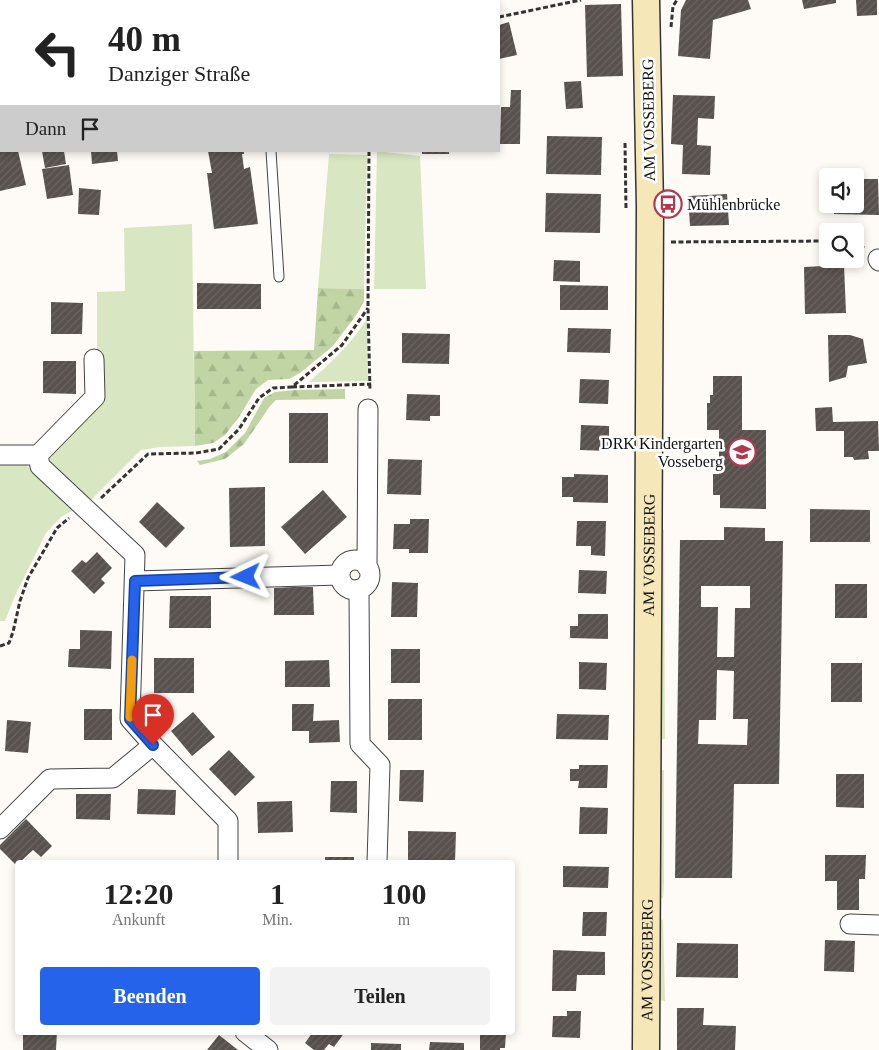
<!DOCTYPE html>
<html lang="de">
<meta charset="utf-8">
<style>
:root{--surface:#fff;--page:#f2f2f2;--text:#222;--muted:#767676;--accent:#2563eb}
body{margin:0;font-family:Georgia,serif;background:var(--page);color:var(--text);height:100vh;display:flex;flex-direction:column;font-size:19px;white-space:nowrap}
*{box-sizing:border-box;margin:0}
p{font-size:16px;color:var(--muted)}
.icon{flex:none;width:28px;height:28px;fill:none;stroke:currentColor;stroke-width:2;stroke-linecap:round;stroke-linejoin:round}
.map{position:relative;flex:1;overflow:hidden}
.side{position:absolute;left:15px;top:860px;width:500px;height:175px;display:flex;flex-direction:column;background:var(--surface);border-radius:5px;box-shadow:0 2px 8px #0003}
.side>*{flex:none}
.hud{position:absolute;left:0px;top:0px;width:500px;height:152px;box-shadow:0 2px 8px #0003;background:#fff;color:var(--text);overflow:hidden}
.buttons{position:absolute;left:819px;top:168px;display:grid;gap:10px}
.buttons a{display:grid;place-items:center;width:45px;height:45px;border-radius:5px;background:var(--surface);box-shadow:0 2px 8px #0003;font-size:25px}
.pin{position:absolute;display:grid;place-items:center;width:42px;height:42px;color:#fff;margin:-51px -21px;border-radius:50% 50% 50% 0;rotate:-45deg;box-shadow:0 0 5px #0007}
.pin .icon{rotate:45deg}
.me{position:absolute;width:55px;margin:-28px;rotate:268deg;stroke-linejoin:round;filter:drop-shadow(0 0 4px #0008)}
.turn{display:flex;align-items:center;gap:18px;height:105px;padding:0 25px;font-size:22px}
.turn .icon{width:65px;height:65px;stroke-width:2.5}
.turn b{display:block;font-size:35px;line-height:42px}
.then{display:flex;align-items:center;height:48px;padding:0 25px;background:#0003;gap:10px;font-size:19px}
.eta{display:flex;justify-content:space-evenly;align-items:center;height:85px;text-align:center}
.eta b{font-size:30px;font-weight:700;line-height:35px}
.primary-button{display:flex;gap:10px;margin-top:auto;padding:10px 25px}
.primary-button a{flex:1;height:58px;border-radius:5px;background:var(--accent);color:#fff;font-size:20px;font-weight:700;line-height:58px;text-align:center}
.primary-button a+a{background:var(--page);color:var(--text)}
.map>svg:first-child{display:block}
.grass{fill:#d9e6c2}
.forest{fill:url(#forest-firs)}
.building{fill:url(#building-hatch);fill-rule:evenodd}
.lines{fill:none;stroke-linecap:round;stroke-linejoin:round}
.lane-casing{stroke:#444;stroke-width:11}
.street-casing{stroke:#444;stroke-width:21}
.secondary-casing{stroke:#333;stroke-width:29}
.path{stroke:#333;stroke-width:3;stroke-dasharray:5 2.5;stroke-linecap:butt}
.lane{stroke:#fff;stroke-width:9}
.street{stroke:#fff;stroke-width:19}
.secondary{stroke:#f6e7b9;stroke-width:26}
.route-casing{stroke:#184099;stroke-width:12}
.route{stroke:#2563eb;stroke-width:9}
.slow{stroke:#f59e0b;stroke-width:9}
.labels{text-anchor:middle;stroke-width:5;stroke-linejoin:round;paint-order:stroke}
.street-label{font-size:16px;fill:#111;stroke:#fff}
.poi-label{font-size:16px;fill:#111;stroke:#fff;text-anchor:start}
</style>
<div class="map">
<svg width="879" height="1050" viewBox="0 0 879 1050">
<defs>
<pattern id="forest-firs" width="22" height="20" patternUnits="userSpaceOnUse" patternTransform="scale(1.25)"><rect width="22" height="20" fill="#c0d5a3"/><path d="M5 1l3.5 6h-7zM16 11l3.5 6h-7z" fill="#a4b68b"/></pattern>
<pattern id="building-hatch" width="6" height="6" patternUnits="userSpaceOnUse" patternTransform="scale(1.25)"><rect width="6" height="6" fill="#58514e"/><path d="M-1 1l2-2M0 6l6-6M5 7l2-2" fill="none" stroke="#6b6663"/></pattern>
</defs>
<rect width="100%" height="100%" fill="#fefbf6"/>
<path class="grass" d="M222,0h202l-4,1h-204z
M377,151l43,5 6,133h-52z
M329,154l38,1 -3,134 -46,-1z
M192,224l3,222 -35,1 -19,3 -51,51 -40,-39v-9l50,-53 1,-47h-4v-61l28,-1 -1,-63z
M367,319l1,62 -59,1c22,-19 42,-38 58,-63z
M0,461h22l52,49 -13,7 -15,16 -31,63 -10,25h-5z
M657,530h7l1,209 -8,1z
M664,770v112l-1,17 -6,-5v-123z
M663,919l2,82 -7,-1 -1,-76z"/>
<path class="forest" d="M318,288l46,1v12l-7,13 -24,32 -33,27 -11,6 -21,1 -12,9 -17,28 -14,18 -12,8 -18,3 -1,-95 120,-1z
M345,389v10l-69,1 -6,6 -26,38 -19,15 -25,6 -3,-4 13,-2 16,-7 19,-19 19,-35 11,-6 19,-2z"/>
<path class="building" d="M686,0h62l3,9 -38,11 -3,39 -32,-3 3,-46z
M802,0h34v3l-32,6z
M856,0h21v15l-20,1z
M621,4l2,72 -36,1 -2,-72z
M509,22l8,33 -18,4v-34z
M581,81l2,27 -17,1 -2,-27z
M511,90h10l-1,54h-20l1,-37h9z
M673,95l42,1 -1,23 -16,-1 -1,27 14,1 -1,29 -28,-1 1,-29 -12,-1z
M547,136l55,1 -1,38 -55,-1z
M0,151h18l8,34 -26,6z
M42,151h22l2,13 -21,4z
M91,151h26l1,10 -26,3z
M208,151h36v3h-2l2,15 6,-2 8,57 -44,5 -7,-56h5z
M422,151h27v3h-27z
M69,165l4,30 -26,4 -5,-30z
M855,179h23l1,36 -45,-1v-10h21z
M79,188l22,2 -2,25 -21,-1z
M546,193l55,1 -1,39 -55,-1z
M727,194l2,31 -39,1 -2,-30z
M554,260l26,1v21l-27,-1z
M844,265l2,48 -41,1 -1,-47z
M197,283l64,1v25h-64z
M560,285l48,1v24h-48z
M51,302l32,1 -1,31h-31z
M568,328l43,1 -1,24 -43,-1z
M402,333l48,1 -1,30 -47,-1z
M828,335h22l13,4 4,24 -19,3 -2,11 -17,5z
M43,361h33v33l-33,-1z
M713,376h29v54h24v79l-46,-1v-13h-7v-21h6v-44h-12v-27h3v-8h3z
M580,379l29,1 -1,24 -29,-1z
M407,394l33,1v21h-10v5l-24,-1z
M832,407l1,15 45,-1 1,30h-11l1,8 -15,1 -1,-3h-9v-26h-28l-1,-23z
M289,413h39v50h-39z
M581,425l28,1v25l-29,-1z
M388,459l34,1 -1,35 -34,-1z
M574,474l34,1v28l-35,-1v-5h-11v-20h12z
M265,487v59l-35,1 -1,-59z
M323,490l24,27 -42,37 -24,-27z
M157,502l28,26 -19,20 -27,-26z
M810,509l60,1v32h-60z
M410,519h19l-1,34h-19v-4h-16l1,-25h16z
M577,521h29l-1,35 -14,-1v-9h-15z
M724,527l41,1v13h18l-4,243h-45l-2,94h-57l5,-338h44zM701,586h49v22h-15l-1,49h-17l1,-50h-17zM717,670l17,1 -1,48h15l-1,26 -49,-1 1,-24h17z
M97,552l15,16 -11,11 4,4 -11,11 -23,-23 11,-11 4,3z
M579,570l28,1 -1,23 -28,-1z
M392,582l26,1 -1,34h-26z
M835,584h32v34h-32z
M294,587h19l1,28h-40v-27z
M170,596h41v32h-42z
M578,614h30v25l-38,-1v-12h8z
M80,630l32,1 -1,38 -43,-2 1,-18h11z
M391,649h29v34h-29z
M154,658h40v35h-40z
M329,660l1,27h-45v-26z
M579,662l28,1 -1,27 -27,-1z
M831,663h31v39h-31z
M388,699h34v41h-34z
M292,704h22l-1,17 26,-1 1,22 -31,1v-12h-17z
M84,709h28v31h-28z
M193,712l22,25 -23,19 -21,-25z
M557,714l52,1 -1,25 -52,-1z
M7,720l24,2 -3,31 -23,-2z
M229,750l26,27 -20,19 -26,-27z
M579,765h29l-1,23h-29l1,-7h-9v-12h9z
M400,770h24l-1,32 -24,-1z
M836,774h28v34l-28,-1z
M331,781h26v32l-27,-1z
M138,789l38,1 -1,25 -38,-1z
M76,794h35l-1,26 -34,-1z
M292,801l1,31 -35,1 -1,-31z
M580,807l28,1 -1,26h-28z
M26,819l26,27 -11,11 -8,-7 -13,12h-2v5l-18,-18v-4z
M408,831l48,1 -1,30h-47z
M825,855h41l-1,24h-6v31h-22v-29h-12z
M325,857h29v5h-29z
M563,866l46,1 -1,21 -45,-1z
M583,912h24l-1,24h-24z
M825,940l30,1 -1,31 -30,-1z
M677,943l61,1v34l-62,-1z
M553,950l52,2v23h-28l-1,16h-24z
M677,1008h27l-1,17 33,1 -1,24h-58z
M567,1011h14l-1,27 -28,-1 1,-21h14z
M23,1032h34l-1,18h-33z
M313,1032h32l-11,15 -5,-3 -5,6h-10l-9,-7z
M480,1032h26l-1,16h-5v2h-20z
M219,1035l19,15h-31z
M430,1042l34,1v7h-35z
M371,1043l30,1v6h-30z"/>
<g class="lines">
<g class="lane-casing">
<path id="lane" d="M271,151l8,126"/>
</g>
<g class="street-casing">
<path id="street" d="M179,1l6,-1
M0,39l1,-1
M878,259l1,2
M94,359l1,38 -57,58 2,11 95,89 -5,164 23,26 75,76v41
M0,455h38
M340 575a15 15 0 1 1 30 0a15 15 0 1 1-30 0Z
M367,567l1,-158
M135,581l205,-6
M359,589l1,155 20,21 -3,97
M0,829l50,-50 63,-1 40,-33
M850,924l29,1
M245,1032l23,18"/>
</g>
<g class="secondary-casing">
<g id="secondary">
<path d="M444,1l6,-1"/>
<path d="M0,94h1"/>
<path id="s1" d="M646,1050l4,-843 -4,-207"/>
</g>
</g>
<path class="path" d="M499,17l82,-17
M671,27l2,-21 4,-6
M625,143l1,66
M369,151l-1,157 2,83
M671,242l157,-1
M855,242l9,6
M292,387l79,-3
M101,498l47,-44 48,-1 23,-4 20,-20 20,-31 14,-10 19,-1 50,-42 26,-37
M0,646l9,-3 4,-11 7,-31 8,-23 29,-50 12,-10"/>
<use href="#lane" class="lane"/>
<use href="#street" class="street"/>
<use href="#secondary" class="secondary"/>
</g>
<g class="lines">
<g class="route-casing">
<path id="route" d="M153,745l-23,-26 5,-138 111,-4"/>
</g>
<use href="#route" class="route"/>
<path class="slow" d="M130,717l2,-57"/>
</g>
<defs>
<g id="bus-ring" transform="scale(1.4375)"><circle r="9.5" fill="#fff" stroke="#b2374d" stroke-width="1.5"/><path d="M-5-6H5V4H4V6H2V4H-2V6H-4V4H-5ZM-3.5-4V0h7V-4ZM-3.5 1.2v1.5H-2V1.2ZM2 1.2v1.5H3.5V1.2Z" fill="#b2374d"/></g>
<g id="school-ring" transform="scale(1.4375)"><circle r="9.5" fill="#fff" stroke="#b2374d" stroke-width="1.5"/><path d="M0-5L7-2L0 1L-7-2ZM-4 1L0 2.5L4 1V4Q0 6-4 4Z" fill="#b2374d"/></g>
</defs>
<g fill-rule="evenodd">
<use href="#bus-ring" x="668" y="204"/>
<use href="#school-ring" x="742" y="452"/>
</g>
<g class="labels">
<g class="street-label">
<text transform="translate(648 120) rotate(-91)" y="6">AM VOSSEBERG</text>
<text dy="6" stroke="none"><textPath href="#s1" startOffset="495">AM VOSSEBERG</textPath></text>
<text dy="6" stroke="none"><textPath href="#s1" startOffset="90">AM VOSSEBERG</textPath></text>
</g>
<g class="poi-label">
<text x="687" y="210">Mühlenbrücke</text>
<text x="723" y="449" text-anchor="end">DRK Kindergarten<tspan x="723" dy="18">Vosseberg</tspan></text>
</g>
</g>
</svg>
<div class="buttons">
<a><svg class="icon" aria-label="sound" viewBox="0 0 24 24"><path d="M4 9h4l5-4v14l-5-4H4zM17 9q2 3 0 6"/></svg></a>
<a><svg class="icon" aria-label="search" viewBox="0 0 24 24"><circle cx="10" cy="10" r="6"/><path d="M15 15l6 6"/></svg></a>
</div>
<div class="pin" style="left:153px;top:745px;background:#d93025"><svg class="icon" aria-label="arrive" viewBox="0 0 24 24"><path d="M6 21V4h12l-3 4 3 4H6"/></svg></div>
<svg class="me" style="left:246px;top:577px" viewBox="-20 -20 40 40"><path d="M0-17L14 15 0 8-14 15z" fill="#2563eb" stroke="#fff" stroke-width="4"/></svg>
<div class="hud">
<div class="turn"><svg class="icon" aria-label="left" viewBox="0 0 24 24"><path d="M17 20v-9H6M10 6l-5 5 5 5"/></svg><div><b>40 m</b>Danziger Straße</div></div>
<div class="then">Dann<svg class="icon" aria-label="arrive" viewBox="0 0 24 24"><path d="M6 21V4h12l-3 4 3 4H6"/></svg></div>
</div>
<section class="side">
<div class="eta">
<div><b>12:20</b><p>Ankunft</p></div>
<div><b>1</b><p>Min.</p></div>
<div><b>100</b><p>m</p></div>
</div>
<div class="primary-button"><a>Beenden</a><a>Teilen</a></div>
</section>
</div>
